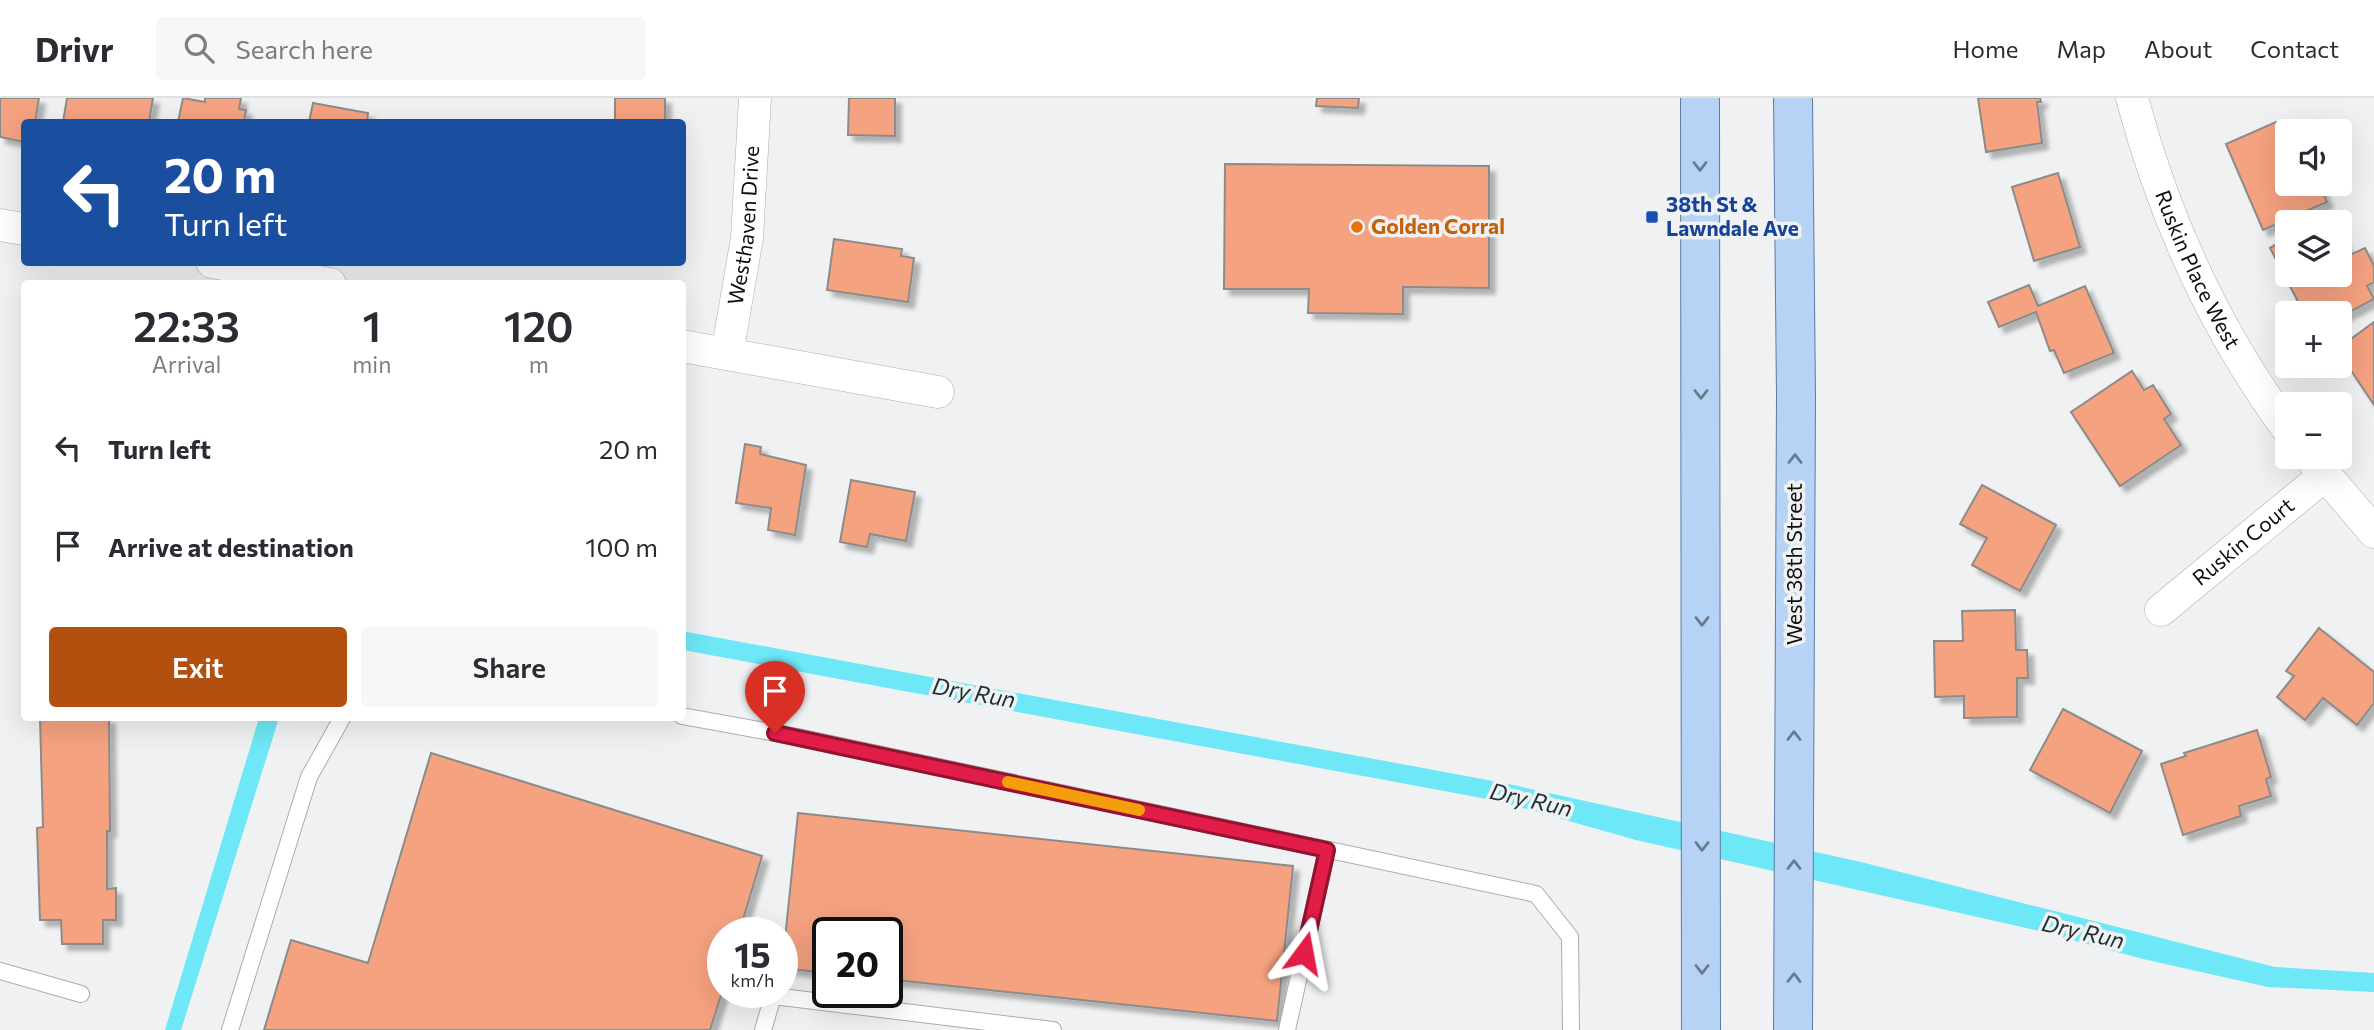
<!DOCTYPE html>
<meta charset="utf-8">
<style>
:root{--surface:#fff;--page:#f7f7f7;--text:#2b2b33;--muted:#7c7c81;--line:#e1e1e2;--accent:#b1500f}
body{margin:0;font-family:Commissioner,sans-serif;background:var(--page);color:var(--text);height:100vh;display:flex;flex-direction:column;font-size:26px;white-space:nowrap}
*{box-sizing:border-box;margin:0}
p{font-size:23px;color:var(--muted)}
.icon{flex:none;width:38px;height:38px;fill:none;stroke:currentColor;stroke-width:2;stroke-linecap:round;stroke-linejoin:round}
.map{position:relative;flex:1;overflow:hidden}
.details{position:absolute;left:21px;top:182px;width:665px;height:441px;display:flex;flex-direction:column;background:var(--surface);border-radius:7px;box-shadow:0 7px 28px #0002}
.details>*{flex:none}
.banner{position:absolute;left:21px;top:21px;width:665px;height:147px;border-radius:7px;box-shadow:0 7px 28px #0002;background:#1a4fa0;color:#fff;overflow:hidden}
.fabs{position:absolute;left:2275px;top:21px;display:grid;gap:14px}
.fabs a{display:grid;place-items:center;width:77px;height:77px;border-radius:7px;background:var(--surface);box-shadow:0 7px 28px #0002;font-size:35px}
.speed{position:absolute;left:707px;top:819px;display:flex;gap:14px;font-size:35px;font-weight:700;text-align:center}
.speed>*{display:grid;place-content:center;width:91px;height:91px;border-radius:50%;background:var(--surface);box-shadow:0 7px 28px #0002;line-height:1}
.speed small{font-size:18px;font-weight:400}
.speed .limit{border:4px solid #111;border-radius:10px;background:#fff;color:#111}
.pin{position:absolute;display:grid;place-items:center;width:60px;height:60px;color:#fff;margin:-72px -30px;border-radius:50% 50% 50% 0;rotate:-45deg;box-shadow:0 0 7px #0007}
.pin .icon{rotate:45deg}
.me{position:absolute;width:77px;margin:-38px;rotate:13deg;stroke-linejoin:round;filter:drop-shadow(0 0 5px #0008)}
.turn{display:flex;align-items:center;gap:24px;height:147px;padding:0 28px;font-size:32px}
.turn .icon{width:91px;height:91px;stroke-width:2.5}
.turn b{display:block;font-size:49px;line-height:60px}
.eta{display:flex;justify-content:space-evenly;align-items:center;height:119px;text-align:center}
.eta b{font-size:42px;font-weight:600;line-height:49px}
.button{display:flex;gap:14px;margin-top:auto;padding:14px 28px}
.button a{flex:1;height:80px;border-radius:7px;background:var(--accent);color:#fff;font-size:28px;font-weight:600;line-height:80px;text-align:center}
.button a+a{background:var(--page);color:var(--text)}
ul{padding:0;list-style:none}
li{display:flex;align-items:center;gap:21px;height:98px;padding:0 28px}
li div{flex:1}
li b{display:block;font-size:26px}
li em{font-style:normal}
header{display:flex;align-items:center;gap:42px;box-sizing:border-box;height:98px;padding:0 35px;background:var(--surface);border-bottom:2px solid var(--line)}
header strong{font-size:33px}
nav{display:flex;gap:38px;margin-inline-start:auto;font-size:24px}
.search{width:490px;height:63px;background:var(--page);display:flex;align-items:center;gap:18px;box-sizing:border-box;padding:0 24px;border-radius:7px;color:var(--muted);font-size:26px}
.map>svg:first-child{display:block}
.water{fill:#6ee7f6}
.building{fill:#f5a280;stroke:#8d8b8a;stroke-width:2;filter:url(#shadow)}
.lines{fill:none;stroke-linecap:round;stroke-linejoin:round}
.service-casing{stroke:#abacae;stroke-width:18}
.minor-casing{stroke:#abacae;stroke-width:33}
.primary-casing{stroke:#5c7ba1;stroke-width:40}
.service{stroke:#fff;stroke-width:16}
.minor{stroke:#fff;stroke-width:32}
.primary{stroke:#b6d3f5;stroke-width:38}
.oneway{stroke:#6a7a8e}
.route-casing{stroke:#92132f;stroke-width:18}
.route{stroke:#e11d48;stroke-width:12}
.slow{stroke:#f59e0b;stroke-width:12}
.transit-dot{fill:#1a4fb4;stroke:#f0f1f2;stroke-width:2.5}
.food-dot{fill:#e8710a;stroke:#f0f1f2;stroke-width:2.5}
.labels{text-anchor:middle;stroke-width:7;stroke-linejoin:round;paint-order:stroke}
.transit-label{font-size:21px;font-weight:bold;fill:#164399;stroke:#f0f1f2;text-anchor:start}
.street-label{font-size:21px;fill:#0e0e0f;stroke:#f0f1f2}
.food-label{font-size:21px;font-weight:bold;fill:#c56008;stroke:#f0f1f2;text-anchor:start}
.water-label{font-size:23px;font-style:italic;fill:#1c3134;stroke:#f0f1f2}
</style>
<header>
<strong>Drivr</strong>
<div class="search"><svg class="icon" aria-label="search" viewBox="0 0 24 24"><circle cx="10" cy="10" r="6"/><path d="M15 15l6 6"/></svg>Search here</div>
<nav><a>Home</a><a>Map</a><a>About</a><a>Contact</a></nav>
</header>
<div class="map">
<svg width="2374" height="932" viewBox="0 0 2374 932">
<defs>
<filter id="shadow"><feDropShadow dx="6" dy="6" stdDeviation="2" flood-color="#0004"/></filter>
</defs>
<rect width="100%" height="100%" fill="#f0f1f2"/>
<path class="water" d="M682,533l822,152 357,79 414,105 99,6v19l-106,-5 -125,-28 -108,-29 -399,-90 -138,-39 -815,-151z
M259,620h20l-98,312h-16z"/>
<path class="building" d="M0,0h39l-4,24h-11v20l-24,-5z
M67,0h86l-4,24h-86z
M183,0l22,4v-4h36l-2,11 7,1 -2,12h-66z
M615,0h50v24h-50z
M849,0h46v38l-47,-1z
M1317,0h42l-1,10 -42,-2z
M1978,0h62l1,4h-4l5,41 -56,9z
M313,5l55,10 -1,9h-58z
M2276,24l11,26v36h32l8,18 -64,28 -37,-86z
M1225,66l264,2v122l-86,-1v27l-95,-1 1,-24h-85z
M2058,75l22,74 -46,14 -22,-74z
M2340,137l10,20 15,-7 9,18v16l-7,4 7,13 -34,18v-4h-36l-34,-65 17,-10v37h53z
M834,141l68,10 -1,7 13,2 -6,44 -81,-12z
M2029,187l9,21 47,-20 29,67 -50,20 -10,-23 -4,1 -14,-39 -37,15 -11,-25z
M2374,224v83l-34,-51v-7z
M2132,273l12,19 9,-5 18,29 -7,5 17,26 -61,41 -49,-74z
M745,346l16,3 -1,7 46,11 -11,70 -27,-5 3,-22 -35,-5z
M851,382l64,12 -9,49 -36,-7 -3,13 -27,-5z
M1982,387l74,40 -36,66 -48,-26 15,-27 -27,-14z
M2015,512l1,40h11l1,28h-11v39l-53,1v-22l-29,1 -1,-56h29l-1,-30z
M2319,530l55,44v31l-17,22 -34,-27 -18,22 -28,-23 17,-21 -8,-5z
M2063,611l79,42 -32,62 -80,-43z
M40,620h69l1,113h-3v58l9,-1v32h-13v24h-41l-1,-24h-21l-3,-92 6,-1z
M2257,632l14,47 -5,2 5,17 -32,10 2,10 -58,19 -22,-71 25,-8 -2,-3z
M431,655l331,103 -23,77h-16v56l-13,41h-446l27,-90 77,23z
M798,715l495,53 -16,155 -390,-42v-46h-59v40l-46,-5z"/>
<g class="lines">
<g class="service-casing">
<path id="service" d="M682,618l116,21 738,157 34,43 1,93
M0,873l81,23
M230,932l79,-253 33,-59
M763,932l10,-34 280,34
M1287,932l40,-180"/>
</g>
<g class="minor-casing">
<g id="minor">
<path id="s1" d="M2132,0c32,120 81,229 155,330"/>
<path d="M0,127l24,4"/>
<path d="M212,164l118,22"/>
<path d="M682,248l256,46"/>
<path id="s2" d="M727,256l20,-116 8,-140"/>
<path d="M2310,359l64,75"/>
<path id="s3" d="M2161,512l164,-135"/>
</g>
</g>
<g class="primary-casing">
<path id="primary" d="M1700,0l1,932
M1793,0l3,299 -3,633"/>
</g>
<use href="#service" class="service"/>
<use href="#minor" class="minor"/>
<use href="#primary" class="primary"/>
</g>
<defs><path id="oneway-chevron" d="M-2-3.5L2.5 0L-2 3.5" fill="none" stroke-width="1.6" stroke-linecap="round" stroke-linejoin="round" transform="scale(1.75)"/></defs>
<g class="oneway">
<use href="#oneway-chevron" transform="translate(1700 68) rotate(90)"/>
<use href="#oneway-chevron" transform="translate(1701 296) rotate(90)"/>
<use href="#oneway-chevron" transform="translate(1795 361) rotate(-90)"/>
<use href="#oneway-chevron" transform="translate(1702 523) rotate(90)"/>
<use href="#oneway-chevron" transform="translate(1794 638) rotate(-90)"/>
<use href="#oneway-chevron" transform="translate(1702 748) rotate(90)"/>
<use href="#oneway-chevron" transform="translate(1794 767) rotate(-90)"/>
<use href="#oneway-chevron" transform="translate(1702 871) rotate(90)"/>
<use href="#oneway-chevron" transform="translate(1794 880) rotate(-89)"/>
</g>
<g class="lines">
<g class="route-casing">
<path id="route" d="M775,635l552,117 -23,103"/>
</g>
<use href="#route" class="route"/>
<path class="slow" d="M1008,684l131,28"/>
</g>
<rect class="transit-dot" x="1645" y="112" width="14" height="14" rx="3.5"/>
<circle class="food-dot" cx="1357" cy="129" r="7"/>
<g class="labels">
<g class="transit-label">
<text x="1666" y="114">38th St &amp;<tspan x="1666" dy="24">Lawndale Ave</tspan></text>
</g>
<g class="street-label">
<text dy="7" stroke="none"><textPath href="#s2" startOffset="130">Westhaven Drive</textPath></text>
<text dy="7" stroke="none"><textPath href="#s1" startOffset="184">Ruskin Place West</textPath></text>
<text dy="7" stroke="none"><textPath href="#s3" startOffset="107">Ruskin Court</textPath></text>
<text transform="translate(1795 466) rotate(-90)" y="7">West 38th Street</text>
</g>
<g class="food-label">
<text x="1371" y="136">Golden Corral</text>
</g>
<g class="water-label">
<text transform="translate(974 595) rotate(10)" y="8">Dry Run</text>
<text transform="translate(1531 702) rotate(13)" y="8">Dry Run</text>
<text transform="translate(2083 834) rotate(13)" y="8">Dry Run</text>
</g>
</g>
</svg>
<div class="fabs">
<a><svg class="icon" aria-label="sound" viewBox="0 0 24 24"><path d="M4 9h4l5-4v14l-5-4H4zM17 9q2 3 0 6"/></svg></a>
<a><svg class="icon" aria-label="layers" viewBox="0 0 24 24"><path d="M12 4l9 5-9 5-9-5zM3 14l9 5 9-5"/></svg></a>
<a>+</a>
<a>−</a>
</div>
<div class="speed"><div>15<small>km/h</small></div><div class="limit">20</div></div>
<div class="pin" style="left:775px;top:635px;background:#d93025"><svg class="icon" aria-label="arrive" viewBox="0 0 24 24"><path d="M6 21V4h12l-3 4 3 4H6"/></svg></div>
<svg class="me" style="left:1304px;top:855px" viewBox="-20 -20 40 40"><path d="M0-17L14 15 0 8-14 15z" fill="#e11d48" stroke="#fff" stroke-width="4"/></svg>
<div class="banner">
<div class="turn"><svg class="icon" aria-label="left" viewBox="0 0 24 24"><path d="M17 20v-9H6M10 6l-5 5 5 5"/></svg><div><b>20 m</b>Turn left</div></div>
</div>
<section class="details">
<div class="eta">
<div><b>22:33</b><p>Arrival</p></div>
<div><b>1</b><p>min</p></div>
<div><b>120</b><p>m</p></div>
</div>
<ul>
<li><svg class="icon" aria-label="left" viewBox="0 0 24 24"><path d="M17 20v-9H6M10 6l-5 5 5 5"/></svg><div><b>Turn left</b></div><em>20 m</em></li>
<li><svg class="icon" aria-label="arrive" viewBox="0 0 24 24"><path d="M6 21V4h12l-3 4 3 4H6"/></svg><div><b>Arrive at destination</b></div><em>100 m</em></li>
</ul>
<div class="button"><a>Exit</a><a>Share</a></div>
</section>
</div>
